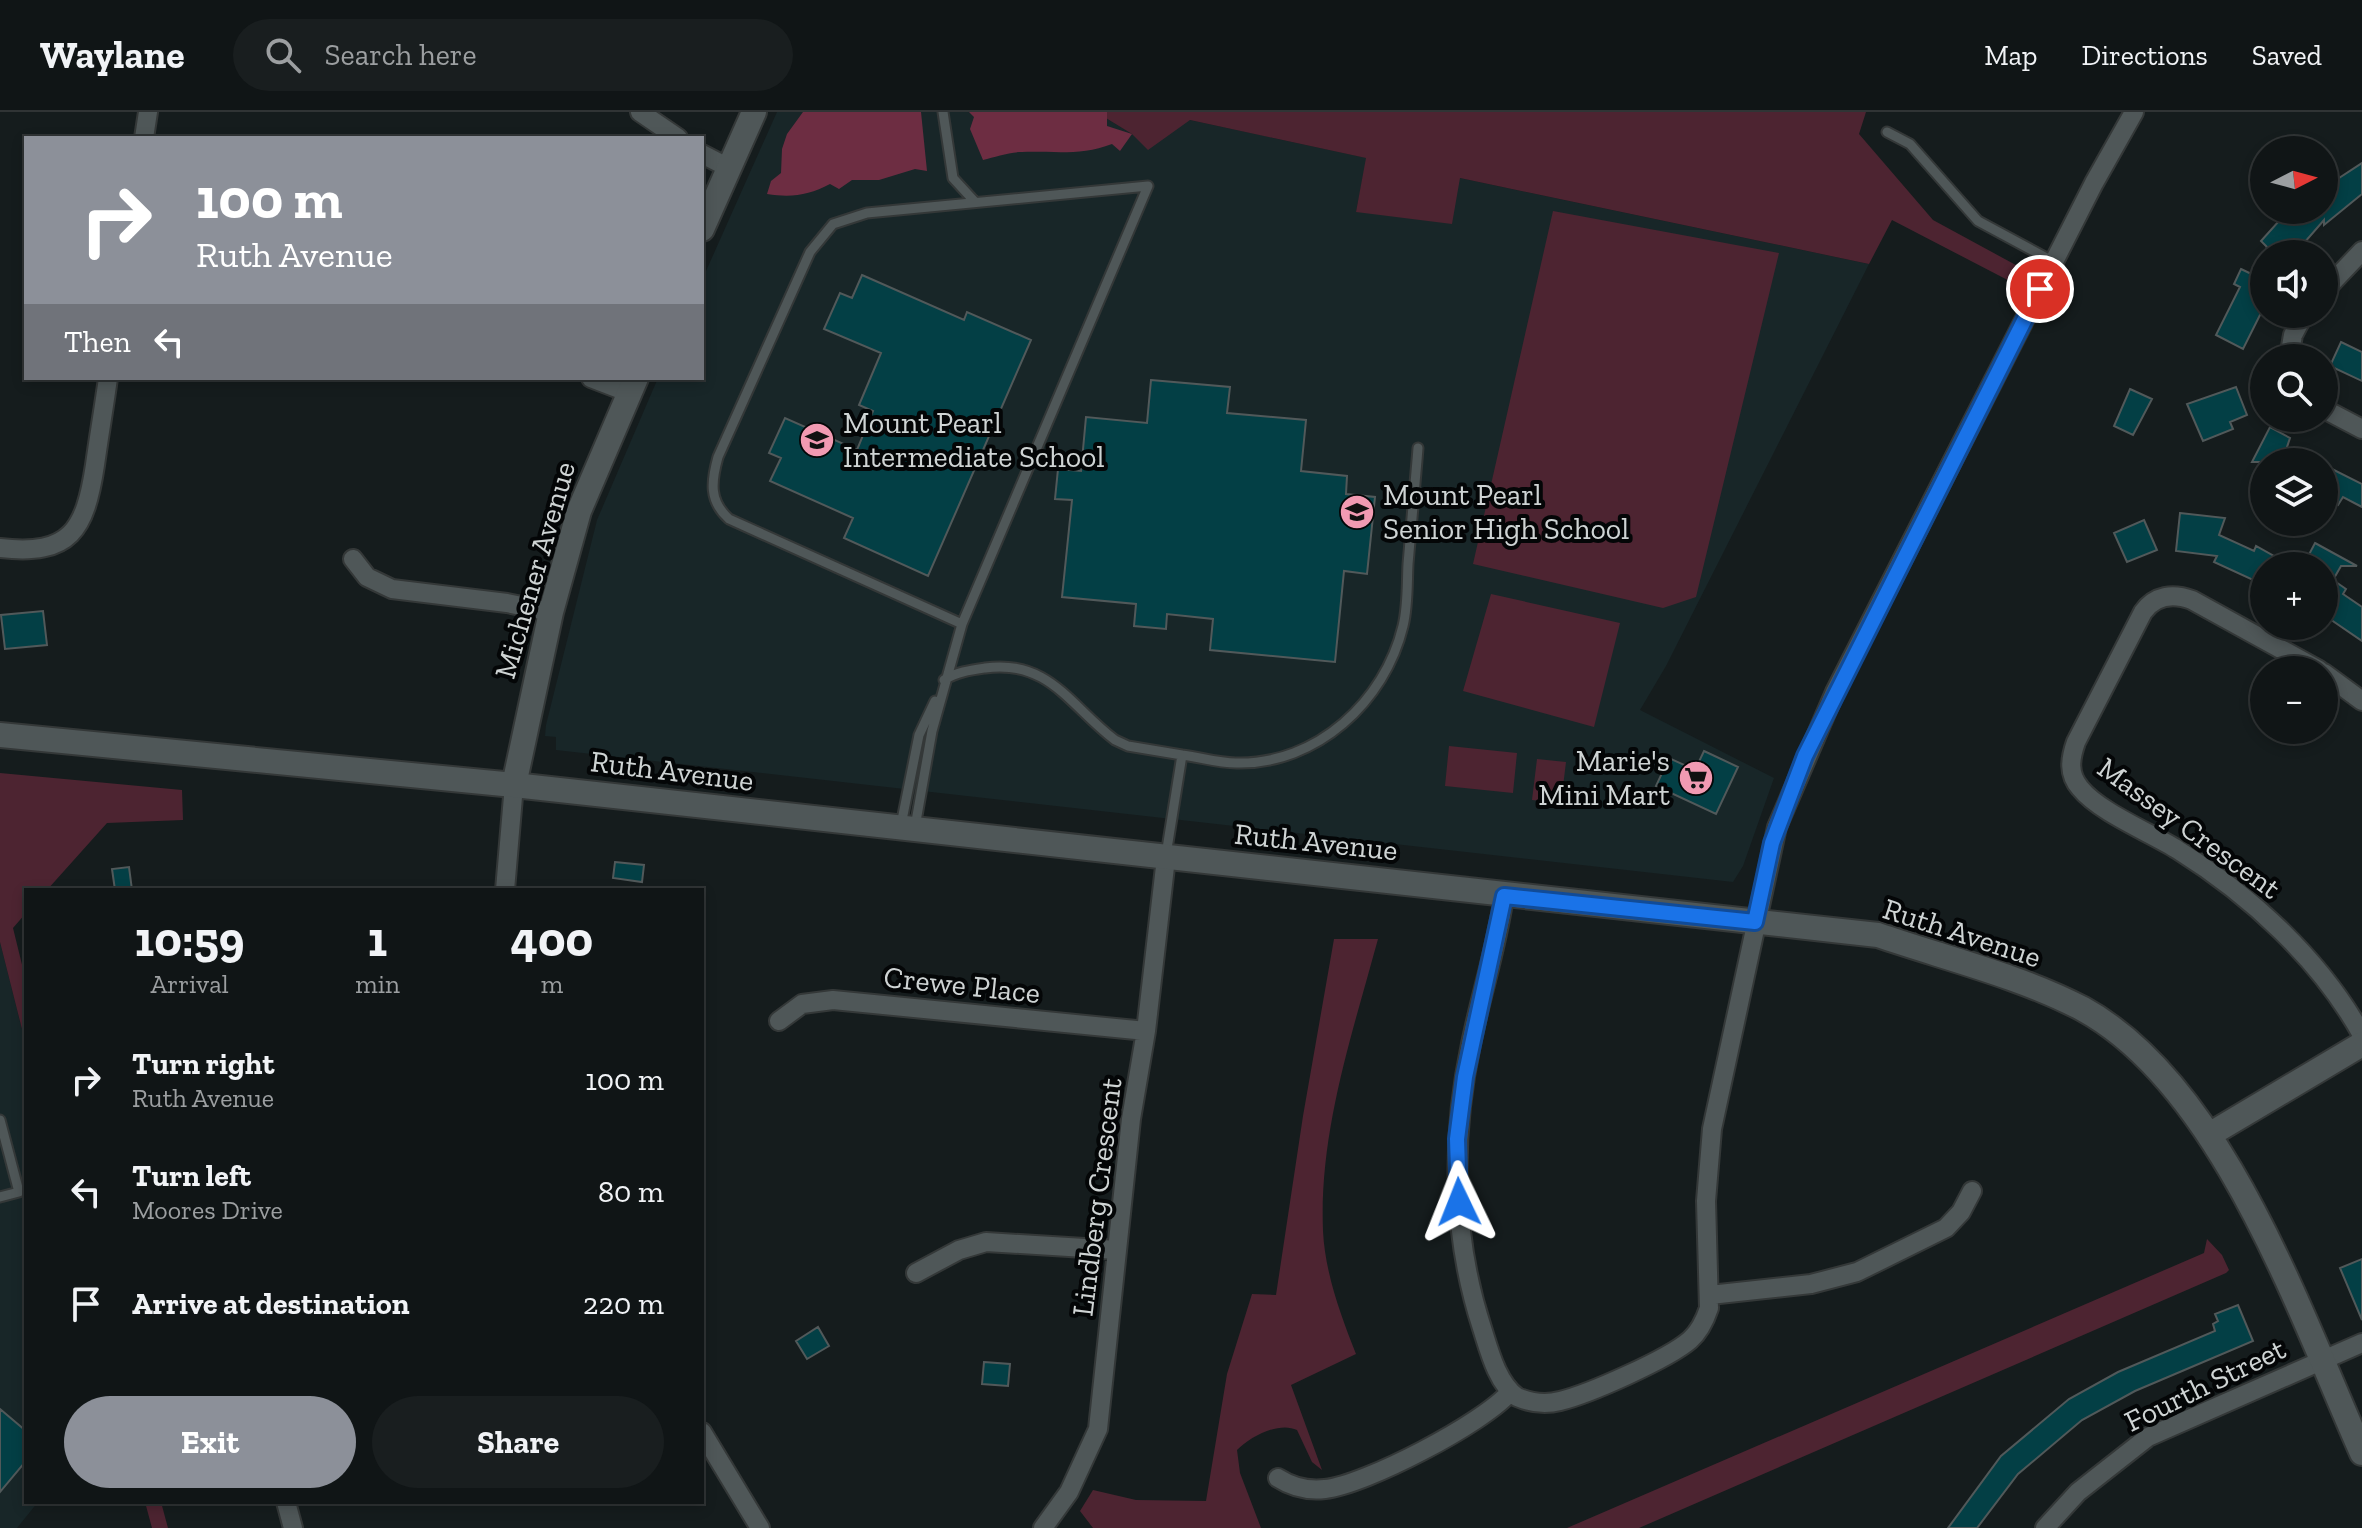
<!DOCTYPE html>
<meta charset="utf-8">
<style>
:root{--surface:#101516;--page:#191e1f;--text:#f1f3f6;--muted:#9c9fa1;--line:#303435;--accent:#8c9099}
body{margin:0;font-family:"Zilla Slab",serif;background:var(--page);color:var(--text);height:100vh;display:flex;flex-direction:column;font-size:30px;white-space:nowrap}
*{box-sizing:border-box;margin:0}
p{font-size:26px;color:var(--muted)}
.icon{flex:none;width:44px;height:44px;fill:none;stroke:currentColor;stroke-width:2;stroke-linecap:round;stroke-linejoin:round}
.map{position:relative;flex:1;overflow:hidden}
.drawer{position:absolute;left:24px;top:776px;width:680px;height:616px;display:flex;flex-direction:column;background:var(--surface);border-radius:0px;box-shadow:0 4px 12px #0003,0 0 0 2px var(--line)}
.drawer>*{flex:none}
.guide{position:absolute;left:24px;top:24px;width:680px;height:244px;border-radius:0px;box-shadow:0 4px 12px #0003,0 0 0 2px var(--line);background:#8c9099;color:#fff;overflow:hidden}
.needle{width:52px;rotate:84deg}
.fabs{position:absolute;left:2250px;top:24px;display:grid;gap:16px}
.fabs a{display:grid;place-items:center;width:88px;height:88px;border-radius:50%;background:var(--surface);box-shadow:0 4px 12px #0003,0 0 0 2px var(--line);font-size:40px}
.pin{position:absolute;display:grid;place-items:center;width:68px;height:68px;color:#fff;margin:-34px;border:4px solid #fff;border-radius:50%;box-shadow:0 2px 8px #0007}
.me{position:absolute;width:88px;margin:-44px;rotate:358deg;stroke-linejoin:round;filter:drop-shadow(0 0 6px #0008)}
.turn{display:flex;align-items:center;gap:28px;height:168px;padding:0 40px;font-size:36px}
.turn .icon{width:104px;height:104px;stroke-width:2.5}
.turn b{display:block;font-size:56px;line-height:68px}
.then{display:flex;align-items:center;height:76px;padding:0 40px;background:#0003;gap:16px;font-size:30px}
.eta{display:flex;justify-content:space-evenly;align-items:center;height:136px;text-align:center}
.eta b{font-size:48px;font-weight:700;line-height:56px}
.primary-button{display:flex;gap:16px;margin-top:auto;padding:16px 40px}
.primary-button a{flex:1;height:92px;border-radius:48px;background:var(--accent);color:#fff;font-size:32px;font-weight:700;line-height:92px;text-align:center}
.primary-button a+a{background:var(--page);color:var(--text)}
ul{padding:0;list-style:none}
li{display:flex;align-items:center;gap:24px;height:112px;padding:0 40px}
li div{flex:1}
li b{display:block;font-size:30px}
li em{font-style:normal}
header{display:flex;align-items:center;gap:48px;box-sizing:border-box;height:112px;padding:0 40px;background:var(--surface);border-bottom:2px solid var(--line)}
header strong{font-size:38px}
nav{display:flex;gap:44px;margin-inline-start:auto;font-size:28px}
.search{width:560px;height:72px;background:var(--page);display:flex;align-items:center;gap:20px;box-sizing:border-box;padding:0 28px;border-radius:44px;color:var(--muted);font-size:30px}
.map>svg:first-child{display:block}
.built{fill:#182628}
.green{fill:#4d2431}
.forest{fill:#6d2d42}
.building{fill:#033f45;stroke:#51595a;stroke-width:2}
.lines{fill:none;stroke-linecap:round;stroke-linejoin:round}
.lane-casing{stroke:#343838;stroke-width:13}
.street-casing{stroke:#343838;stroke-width:22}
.secondary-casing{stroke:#343838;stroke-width:28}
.lane{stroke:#4f5758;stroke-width:9}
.street{stroke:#4f5758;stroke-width:18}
.secondary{stroke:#4f5758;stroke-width:24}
.route-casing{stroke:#114b97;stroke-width:20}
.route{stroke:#1a73e8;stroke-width:14}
.labels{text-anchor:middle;stroke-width:8;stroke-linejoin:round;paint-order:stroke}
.poi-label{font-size:30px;fill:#cfd4d4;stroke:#040607;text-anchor:start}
.street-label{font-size:30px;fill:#cfd4d4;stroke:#040607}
</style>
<header>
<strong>Waylane</strong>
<div class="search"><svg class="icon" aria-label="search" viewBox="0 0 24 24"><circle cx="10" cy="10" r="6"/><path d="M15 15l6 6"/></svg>Search here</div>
<nav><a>Map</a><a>Directions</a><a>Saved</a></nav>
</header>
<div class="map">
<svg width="2362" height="1416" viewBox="0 0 2362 1416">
<rect width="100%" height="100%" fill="#151c1d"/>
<path class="built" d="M777,0h319l36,22 58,-14 177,38 -11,54 104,-34 409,86 -203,402 -26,44 134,68 -31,88 -10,16 -1177,-132v-13l-11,-1 1,-11 51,-205 61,-142h44v-98z
M0,830l26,103v457h12l-21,26h-17z"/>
<path class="green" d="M1096,0h770l-7,22 74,86 92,50 -2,18 -131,-68 -23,44 -409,-86 -8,46 -96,-12 10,-54 -176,-38 -42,30 -16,-16z
M1553,99l226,42 -83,344 -33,11 -190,-44z
M1491,482l129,29 -26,104 -131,-36z
M1449,634l68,7 -4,40 -68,-7z
M1537,647l29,3 -5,41 -29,-3z
M0,661l182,17 1,30 -76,3 -60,67h-21v23l-13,15 13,53v64l-26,-103z
M1334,827h44c-26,96 -59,192 -55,292 2,42 18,85 33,123l-65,31 31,85 -10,-8 -15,-32c-18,-9 -47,7 -60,20l3,23 21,55h-168l-13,-17 13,-21 43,10 70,1 21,-127 25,-80 24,1 27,-179z
M2207,1127l15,16 7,15 -3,3 -587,255h-72l637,-275z
M145,1390h16l7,26h-16z"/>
<path class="forest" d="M803,0h118l6,59 -12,-2 -36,11h-27l-13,9 -9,-5c-21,11 -38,14 -63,10l4,-13 10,-8 1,-24 5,-15z
M969,0h138v14l25,8 -12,17 -8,-7c-31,12 -57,7 -90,8 -13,0 -27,5 -39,8l-13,-31 4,-12z"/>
<path class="building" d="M2362,51v31l-38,31v-5l-26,30 -6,-4 -8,8h-20l3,-7 -6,-6 28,-31h35v-25l12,-10 3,3z
M2241,157l23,11v27l-21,42 -27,-14 24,-48 -6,-3z
M862,163l102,45 3,-8 64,28 -103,236 -84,-38 9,-20 -83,-37 11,-23 -12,-5 16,-35 72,32 16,-39 -14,-6 22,-52 -57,-24 16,-36 12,5z
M2341,230l21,10v29l-32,-15z
M1151,268l79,7 -3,26 79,7 -5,51 46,5 -1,18 29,3 -8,77 -23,-3 -9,91 -125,-12 3,-31 -46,-5 -1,15 -32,-3 2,-22 -74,-7 10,-97 -17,-1 3,-30 23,2 5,-54 61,6z
M2236,275l11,28 -17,7 3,7 -30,12 -16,-37z
M2130,277l22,10 -19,36 -19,-9z
M2270,315l20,11 -5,15 -5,9h-28z
M2324,353l38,19v23l-19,-10 -5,8 -14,-7z
M2180,401l45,5 -6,17 35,16 2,-5 36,20h-28v19l-50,-23 3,-6 -41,-5z
M2144,408l13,30 -30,12 -13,-29z
M2315,431l42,23h-16l-8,14 13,9 -3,5 19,13v34l-38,-26v-49h-21z
M43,499l4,34 -42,4 -4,-34z
M1704,639l34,16 -22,47 -60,-28 13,-28 26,12z
M615,750l29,3 -2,17 -29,-4z
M129,755l3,23h-17l-3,-21z
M2362,1147v61l-22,-52z
M2238,1193l15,36 -118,50 -53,29 -64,54 -41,54h-29l53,-72 68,-57 49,-27 97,-41 -2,-7 5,-3 -3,-7z
M818,1215l11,19 -22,13 -11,-18z
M984,1250l26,2 -2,22 -26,-2z
M0,1297l26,22v30l-26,31z"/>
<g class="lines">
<g class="lane-casing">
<path id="lane" d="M943,0l10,66 22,24
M1887,20l23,12 68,77 76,41
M944,568c12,-8 27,-10 41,-12 64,-9 85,38 130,72l13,6 54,9
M901,713l18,-90 16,-34
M915,715l17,-96 30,-107 186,-438 -281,27 -34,11 -23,28 -92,205c-7,25 -9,44 11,62l233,105
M1166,743l16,-100c17,2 36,8 54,8 81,2 149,-62 167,-137 5,-20 4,-42 5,-62 3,-38 7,-77 10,-116
M0,1008l19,72 -19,5"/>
</g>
<g class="street-casing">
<path id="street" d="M640,0l38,26
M144,26l4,-26
M702,42l27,14
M2324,179l38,-40
M2289,246l4,-23 11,-21
M591,266l39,15
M2324,297l38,20
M0,436c71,8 85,-18 95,-83 4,-29 9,-58 13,-87
M353,447l14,18 25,12 115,14 44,9
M2319,558l-127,-70c-19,-7 -37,-5 -49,12l-67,130c-6,17 -8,32 4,46 19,24 71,45 98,62 72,45 143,110 184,185
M2324,561l38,28
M505,778l9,-105
M1504,784c-7,50 -23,98 -33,148 -20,94 -19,192 11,284 7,22 15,55 35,69 14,6 28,8 43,4 29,-7 108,-42 130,-61 10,-9 15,-20 19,-32l-3,-107 6,-72 65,-302 58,-135 259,-509 40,-71
M779,909l23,-17 31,-4 313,31
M916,1161l43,-23 27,-8 131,8
M1710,1183l101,-11 46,-12 89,-44 15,-16 11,-21
M702,1320l58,96
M1278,1366c14,9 29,13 47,11 40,-4 159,-66 185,-97
M286,1390l7,26
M1043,1416l26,-36 29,-63 33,-310 15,-88 20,-173
M2045,1416l33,-36 70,-55 214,-94"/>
</g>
<g class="secondary-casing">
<path id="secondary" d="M702,117l52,-117
M0,623l514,50 1364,150c67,23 142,41 205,74 139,76 217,305 279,444
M514,673l37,-173 28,-101 57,-133
M2209,1023l153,-91"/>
</g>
<use href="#lane" class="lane"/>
<use href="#street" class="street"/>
<use href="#secondary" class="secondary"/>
</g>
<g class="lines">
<g class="route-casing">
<path id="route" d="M1459,1090l-2,-63 8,-62 39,-181 251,26 17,-79 33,-87 235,-467"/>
</g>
<use href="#route" class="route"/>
</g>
<defs>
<g id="school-disc" transform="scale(1.8)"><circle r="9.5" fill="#f19ab2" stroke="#040607"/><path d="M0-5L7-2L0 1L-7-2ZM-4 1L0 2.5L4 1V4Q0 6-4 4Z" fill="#111"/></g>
<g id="supermarket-disc" transform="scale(1.8)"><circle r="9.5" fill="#f19ab2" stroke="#040607"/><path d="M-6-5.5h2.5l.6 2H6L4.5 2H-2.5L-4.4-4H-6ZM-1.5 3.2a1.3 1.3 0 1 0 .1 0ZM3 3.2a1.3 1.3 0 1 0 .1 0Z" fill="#111"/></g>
</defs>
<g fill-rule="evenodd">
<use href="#school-disc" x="817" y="328"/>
<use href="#school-disc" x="1357" y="400"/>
<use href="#supermarket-disc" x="1696" y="666"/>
</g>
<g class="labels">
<g class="poi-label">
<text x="843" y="321">Mount Pearl<tspan x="843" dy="34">Intermediate School</tspan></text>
<text x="1383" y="393">Mount Pearl<tspan x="1383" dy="34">Senior High School</tspan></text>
<text x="1670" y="659" text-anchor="end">Marie's<tspan x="1670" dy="34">Mini Mart</tspan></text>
</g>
<g class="street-label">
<text transform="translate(535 458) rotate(-74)" y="10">Michener Avenue</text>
<text transform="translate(672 659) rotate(7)" y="10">Ruth Avenue</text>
<text transform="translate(2189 716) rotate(36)" y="10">Massey Crescent</text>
<text transform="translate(1316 730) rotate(6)" y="10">Ruth Avenue</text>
<text transform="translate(1962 821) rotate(18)" y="10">Ruth Avenue</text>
<text transform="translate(962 873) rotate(6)" y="10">Crewe Place</text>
<text transform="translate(1097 1085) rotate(-83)" y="10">Lindberg Crescent</text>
<text transform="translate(2205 1273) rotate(-26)" y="10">Fourth Street</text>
</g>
</g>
</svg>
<div class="fabs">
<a><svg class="needle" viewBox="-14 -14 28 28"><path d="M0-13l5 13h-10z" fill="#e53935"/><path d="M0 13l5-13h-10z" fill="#9c9fa1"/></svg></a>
<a><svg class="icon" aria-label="sound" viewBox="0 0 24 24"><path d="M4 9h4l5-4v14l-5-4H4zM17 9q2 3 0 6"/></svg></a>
<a><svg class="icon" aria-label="search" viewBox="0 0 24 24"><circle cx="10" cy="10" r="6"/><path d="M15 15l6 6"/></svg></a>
<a><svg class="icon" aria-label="layers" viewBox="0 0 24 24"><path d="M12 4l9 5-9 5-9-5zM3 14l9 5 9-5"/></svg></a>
<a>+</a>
<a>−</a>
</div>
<div class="pin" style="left:2040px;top:177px;background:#d93025"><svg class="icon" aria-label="arrive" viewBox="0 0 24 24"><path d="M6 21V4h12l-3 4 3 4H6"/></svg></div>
<svg class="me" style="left:1459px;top:1090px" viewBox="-20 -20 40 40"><path d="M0-17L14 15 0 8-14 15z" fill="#1a73e8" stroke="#fff" stroke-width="4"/></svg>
<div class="guide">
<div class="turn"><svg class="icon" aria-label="right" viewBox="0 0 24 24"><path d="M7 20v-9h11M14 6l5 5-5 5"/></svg><div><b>100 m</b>Ruth Avenue</div></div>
<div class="then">Then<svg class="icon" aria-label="left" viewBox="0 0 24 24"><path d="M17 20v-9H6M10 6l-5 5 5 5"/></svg></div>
</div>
<section class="drawer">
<div class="eta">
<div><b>10:59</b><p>Arrival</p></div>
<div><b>1</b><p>min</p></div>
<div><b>400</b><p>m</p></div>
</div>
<ul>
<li><svg class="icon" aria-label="right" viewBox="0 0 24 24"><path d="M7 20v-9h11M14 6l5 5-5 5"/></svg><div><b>Turn right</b><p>Ruth Avenue</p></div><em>100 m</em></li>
<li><svg class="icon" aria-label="left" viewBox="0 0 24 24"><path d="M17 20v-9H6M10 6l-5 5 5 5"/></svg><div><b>Turn left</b><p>Moores Drive</p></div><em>80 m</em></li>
<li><svg class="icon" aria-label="arrive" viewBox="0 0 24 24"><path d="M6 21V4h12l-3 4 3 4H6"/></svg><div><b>Arrive at destination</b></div><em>220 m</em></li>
</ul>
<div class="primary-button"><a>Exit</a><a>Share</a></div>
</section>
</div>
